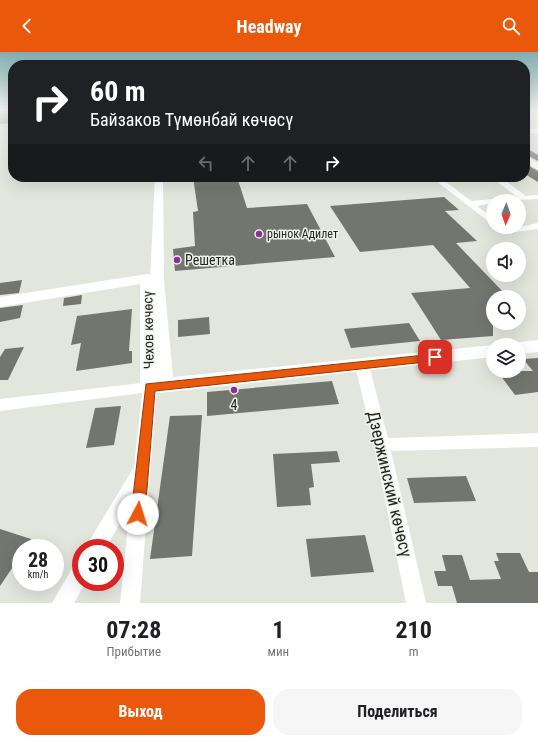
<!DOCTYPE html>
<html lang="ru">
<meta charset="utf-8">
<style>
:root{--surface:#fff;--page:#f6f6f6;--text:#202124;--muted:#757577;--accent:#ea580c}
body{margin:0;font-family:"Roboto Condensed",sans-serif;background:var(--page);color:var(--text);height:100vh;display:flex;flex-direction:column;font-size:15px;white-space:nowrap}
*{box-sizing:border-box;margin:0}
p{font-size:13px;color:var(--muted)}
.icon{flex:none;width:22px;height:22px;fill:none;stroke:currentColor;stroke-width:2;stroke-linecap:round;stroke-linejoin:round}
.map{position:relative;height:551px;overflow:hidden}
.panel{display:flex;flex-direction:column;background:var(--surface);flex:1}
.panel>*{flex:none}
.top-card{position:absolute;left:8px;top:8px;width:522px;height:122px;border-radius:16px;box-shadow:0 4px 16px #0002;background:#202124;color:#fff;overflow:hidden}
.needle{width:26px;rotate:182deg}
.buttons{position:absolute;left:486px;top:142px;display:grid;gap:8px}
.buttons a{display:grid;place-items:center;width:40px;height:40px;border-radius:50%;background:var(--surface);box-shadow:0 4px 16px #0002;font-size:20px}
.speed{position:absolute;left:12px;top:487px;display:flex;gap:8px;font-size:20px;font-weight:700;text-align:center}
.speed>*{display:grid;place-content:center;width:52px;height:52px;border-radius:50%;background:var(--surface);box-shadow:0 4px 16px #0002;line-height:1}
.speed small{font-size:10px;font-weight:400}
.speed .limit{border:6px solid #d22;background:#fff;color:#111}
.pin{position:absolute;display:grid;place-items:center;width:34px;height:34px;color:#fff;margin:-17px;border-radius:8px;box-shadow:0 2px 6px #0006}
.me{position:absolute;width:44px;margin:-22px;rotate:5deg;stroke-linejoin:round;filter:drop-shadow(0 0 3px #0008)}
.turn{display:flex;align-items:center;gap:14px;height:84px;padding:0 16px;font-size:18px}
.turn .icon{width:52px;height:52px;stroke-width:2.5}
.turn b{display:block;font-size:28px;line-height:34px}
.lanes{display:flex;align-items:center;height:38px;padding:0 16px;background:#0003;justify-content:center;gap:20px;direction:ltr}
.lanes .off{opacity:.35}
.eta{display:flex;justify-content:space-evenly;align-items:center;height:68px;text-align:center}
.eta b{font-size:24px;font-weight:700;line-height:28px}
.primary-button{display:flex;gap:8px;margin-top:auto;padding:8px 16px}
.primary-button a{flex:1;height:46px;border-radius:16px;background:var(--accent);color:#fff;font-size:16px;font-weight:700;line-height:46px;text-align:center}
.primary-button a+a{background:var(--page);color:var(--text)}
header{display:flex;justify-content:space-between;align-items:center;height:52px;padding:0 16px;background:var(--accent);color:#fff;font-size:18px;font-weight:700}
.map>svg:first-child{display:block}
.building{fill:#73766e}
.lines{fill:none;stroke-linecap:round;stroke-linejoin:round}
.minor{fill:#fff;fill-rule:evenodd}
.tertiary{fill:#fff;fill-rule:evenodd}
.secondary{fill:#fff;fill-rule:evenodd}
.route{fill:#ea580c;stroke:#983908}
.poi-dot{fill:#8b2e99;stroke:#eff3ea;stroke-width:1.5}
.labels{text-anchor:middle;stroke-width:3;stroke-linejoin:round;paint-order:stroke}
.far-poi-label{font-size:12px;fill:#242622;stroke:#eff3ea;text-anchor:start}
.poi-label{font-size:14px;fill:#242622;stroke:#eff3ea;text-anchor:start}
.street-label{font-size:14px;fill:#242622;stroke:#eff3ea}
.near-street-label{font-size:17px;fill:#242622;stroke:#eff3ea}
</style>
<header><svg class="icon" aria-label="back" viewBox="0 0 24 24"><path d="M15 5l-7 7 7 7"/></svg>Headway<svg class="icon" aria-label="search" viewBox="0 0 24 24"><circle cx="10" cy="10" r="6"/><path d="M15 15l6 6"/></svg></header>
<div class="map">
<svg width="538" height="551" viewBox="0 0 538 551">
<rect width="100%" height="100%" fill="#e2e6dd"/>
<path class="building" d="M0,58h13v13l-13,1z
M525,95l13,8v6l-13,-7z
M525,112l13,7v11l-13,-8z
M193,125h44l10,31 60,-4 28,53 -160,14 -2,-22 22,-3 -2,-34 5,-1z
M444,145l15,13 -14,1 32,30 -21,2 52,54h-15v39l-52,4 -30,-47 59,-5 -37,-43 -73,7 -30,-46z
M22,228l-3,13 -19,2v-12z
M82,243l-1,9 -18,2 1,-8z
M23,253l-3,13 -20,4v-14z
M132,257l-3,42h3v12l-56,8 5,-28 -10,2 6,-29z
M209,265l1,17 -32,3v-17z
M409,271l11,18 -69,7 -7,-19z
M24,295l-16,33h-8v-23l5,-8z
M538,306v34l-23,3 -18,-24h36l-10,-12z
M332,329l7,23 -132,12v-24z
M121,354l-7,39 -28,3 9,-40z
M202,363l-10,141 -42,3 20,-143z
M337,399l3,11 -29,2 3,23 -5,1 2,17 -34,2 -4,-53z
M466,424l10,25 -62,2 -7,-25z
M0,477l31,10 -6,9h-4v7l-21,31z
M365,483l9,37 -63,5 -5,-38z
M496,501h24l9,19h9v31h-81l-5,-17h-14l-4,-15h12l-4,-16h20l8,25 31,-1 -7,-18h5z"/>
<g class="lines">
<path class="minor" d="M525,77h13v4h-13z
M431,125h9l31,24 46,-4 -26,-20h9l26,19 12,-1v4l-45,2v2l-16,3 16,12v7z
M538,171v6l-30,4 -13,-6h24z
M362,308l5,2 2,3 19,73 150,-5v14l-147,4 35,152h-20l-32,-158 -19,-80 2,-3z
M150,330l5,1 2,4 -17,216h-20l10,-98 -24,43h-21l49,-81 8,-74 -142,18v-12z
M81,510v20h5l-12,21h-22l22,-38z"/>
<path class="tertiary" d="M155,125h8l1,103 -7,4 -7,-4z"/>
<path class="secondary" d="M525,103l13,8v7l-13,-8z
M147,222l15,3 2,3 9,97 320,-32v12l-343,37 -7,-2 -3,-5v-103l-140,23v-10z
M538,288v12l-19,2v-9h-7l7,-3z"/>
</g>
<linearGradient id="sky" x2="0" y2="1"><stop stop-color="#82adb1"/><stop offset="0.43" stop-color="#f2f4f0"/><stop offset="1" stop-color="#f2f4f0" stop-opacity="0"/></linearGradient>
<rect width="538" height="136" fill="url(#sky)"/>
<path class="route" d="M435,302l5,3 -5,4 -280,30 -10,123 -2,5 -5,2 -5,-2 -2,-5 15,-130z"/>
<g class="poi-dot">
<circle cx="259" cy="182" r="4"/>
<circle cx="177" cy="208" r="4"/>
<circle cx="234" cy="338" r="4"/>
</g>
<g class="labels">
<g class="far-poi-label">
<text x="267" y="186">рынок Адилет</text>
</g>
<g class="poi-label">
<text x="185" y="213">Решетка</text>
<text x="234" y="358" text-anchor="middle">4</text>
</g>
<g class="street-label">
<text transform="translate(148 278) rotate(-91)" y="5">Чехов көчөсү</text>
</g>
<g class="near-street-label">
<text transform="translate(390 432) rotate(77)" y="6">Дзержинский көчөсү</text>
</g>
</g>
</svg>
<div class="buttons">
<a><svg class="needle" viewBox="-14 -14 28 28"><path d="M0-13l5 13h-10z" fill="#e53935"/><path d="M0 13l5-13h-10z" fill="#757577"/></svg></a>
<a><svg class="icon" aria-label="sound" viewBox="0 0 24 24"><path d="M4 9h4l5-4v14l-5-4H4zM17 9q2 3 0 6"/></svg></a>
<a><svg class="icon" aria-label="search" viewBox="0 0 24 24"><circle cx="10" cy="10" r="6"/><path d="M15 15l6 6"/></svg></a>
<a><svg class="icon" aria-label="layers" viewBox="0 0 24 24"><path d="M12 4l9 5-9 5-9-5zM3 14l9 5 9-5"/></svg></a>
</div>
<div class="speed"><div>28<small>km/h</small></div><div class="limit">30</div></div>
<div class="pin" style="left:435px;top:305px;background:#d93025"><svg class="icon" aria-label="arrive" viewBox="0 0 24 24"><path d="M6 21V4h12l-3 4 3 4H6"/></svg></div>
<svg class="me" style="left:138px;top:462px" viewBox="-20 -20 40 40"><circle r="19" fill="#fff"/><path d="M0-13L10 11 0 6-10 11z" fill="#ea580c"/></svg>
<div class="top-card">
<div class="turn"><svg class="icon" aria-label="right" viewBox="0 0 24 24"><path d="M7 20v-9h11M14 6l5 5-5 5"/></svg><div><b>60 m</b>Байзаков Түмөнбай көчөсү</div></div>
<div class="lanes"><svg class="icon off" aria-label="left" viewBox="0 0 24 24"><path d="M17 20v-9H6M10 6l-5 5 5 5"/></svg><svg class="icon off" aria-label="ahead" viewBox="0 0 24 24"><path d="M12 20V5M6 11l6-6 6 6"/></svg><svg class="icon off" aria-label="ahead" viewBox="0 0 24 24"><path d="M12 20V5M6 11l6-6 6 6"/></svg><svg class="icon" aria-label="right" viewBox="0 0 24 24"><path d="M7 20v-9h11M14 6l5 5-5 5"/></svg></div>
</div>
</div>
<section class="panel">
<div class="eta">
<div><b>07:28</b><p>Прибытие</p></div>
<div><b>1</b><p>мин</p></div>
<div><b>210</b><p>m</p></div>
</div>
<div class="primary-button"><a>Выход</a><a>Поделиться</a></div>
</section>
